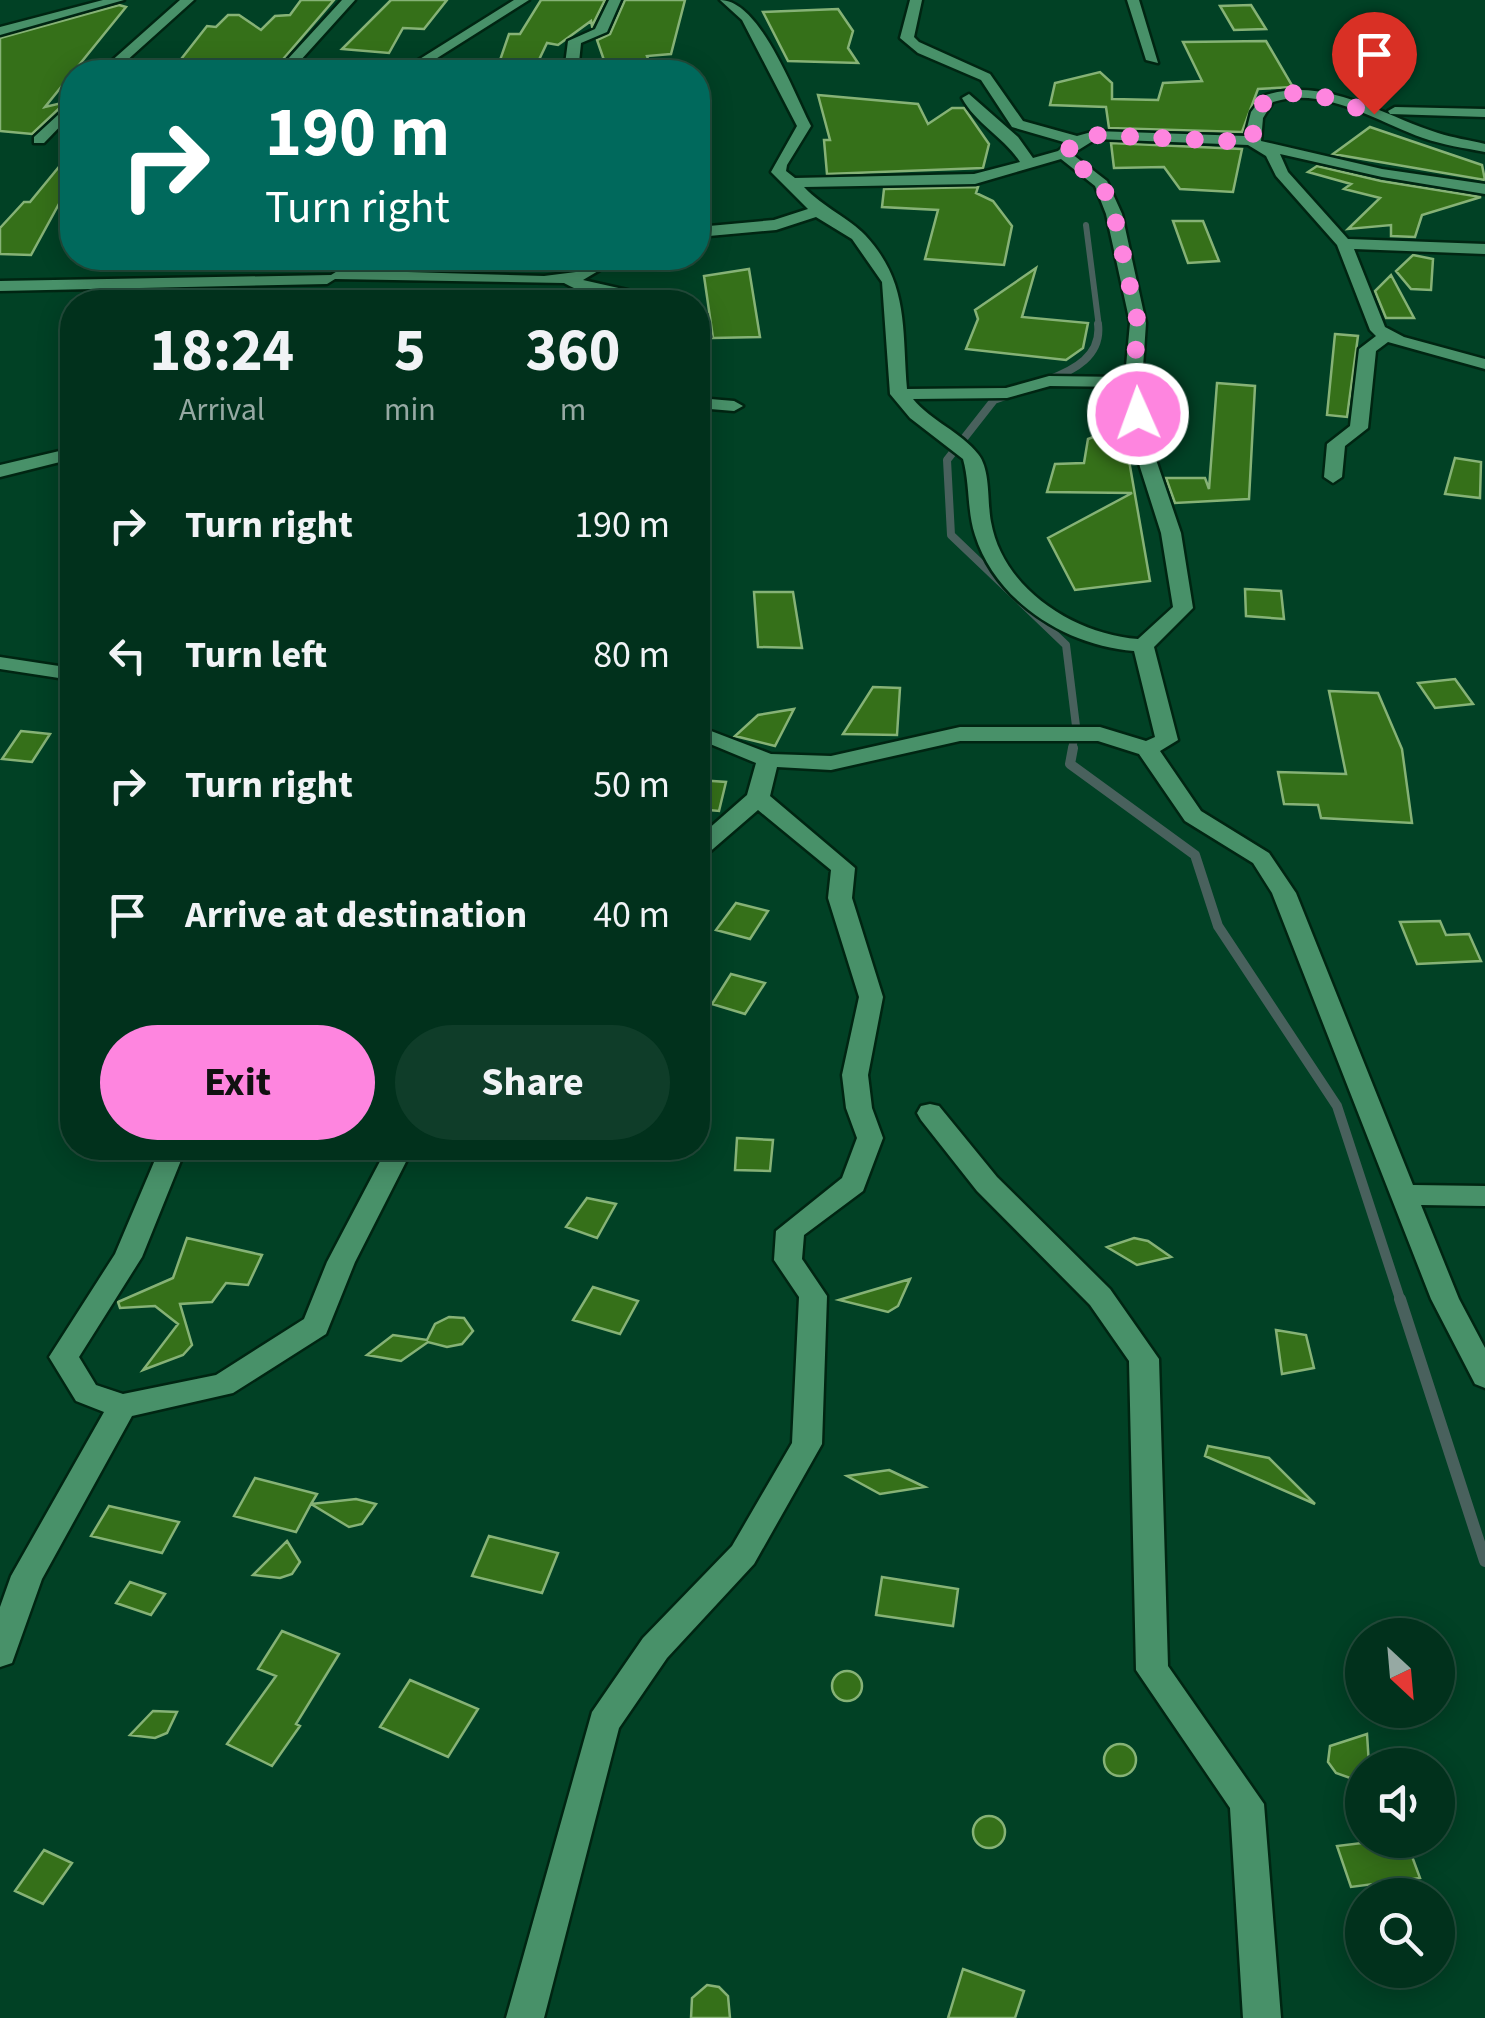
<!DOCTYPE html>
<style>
:root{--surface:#01311c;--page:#0f3d29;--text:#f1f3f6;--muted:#96a9a3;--line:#234c3b;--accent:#fe85df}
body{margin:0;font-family:"Source Sans 3",sans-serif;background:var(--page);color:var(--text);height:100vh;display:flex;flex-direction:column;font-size:38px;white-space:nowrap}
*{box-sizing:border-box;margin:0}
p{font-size:32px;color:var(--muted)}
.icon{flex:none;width:55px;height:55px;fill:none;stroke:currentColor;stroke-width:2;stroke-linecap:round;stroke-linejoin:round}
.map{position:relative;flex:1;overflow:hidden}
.sheet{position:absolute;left:60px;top:290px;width:650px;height:870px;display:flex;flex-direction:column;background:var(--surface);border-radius:40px;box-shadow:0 5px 25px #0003,0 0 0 2px var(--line)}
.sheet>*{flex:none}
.hud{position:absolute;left:60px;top:60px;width:650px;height:210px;border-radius:40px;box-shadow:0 5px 25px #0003,0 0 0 2px var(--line);background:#00695c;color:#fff;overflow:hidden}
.needle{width:65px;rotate:154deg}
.tools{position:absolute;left:1345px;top:1618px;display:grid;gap:20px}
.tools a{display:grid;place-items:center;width:110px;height:110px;border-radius:50%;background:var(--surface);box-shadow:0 5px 25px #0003,0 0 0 2px var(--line);font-size:50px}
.pin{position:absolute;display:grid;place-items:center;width:85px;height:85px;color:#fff;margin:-102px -42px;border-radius:50% 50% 50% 0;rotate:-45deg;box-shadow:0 0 10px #0007}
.pin .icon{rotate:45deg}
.me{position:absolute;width:110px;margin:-55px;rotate:358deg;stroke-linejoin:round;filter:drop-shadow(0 0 8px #0008)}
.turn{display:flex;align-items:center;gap:35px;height:210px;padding:0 40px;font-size:45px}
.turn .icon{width:130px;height:130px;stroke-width:2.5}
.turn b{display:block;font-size:70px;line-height:85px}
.eta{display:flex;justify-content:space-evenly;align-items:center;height:170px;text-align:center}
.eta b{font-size:60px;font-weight:700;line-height:70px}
.cta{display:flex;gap:20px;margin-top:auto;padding:20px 40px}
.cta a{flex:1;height:115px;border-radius:60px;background:var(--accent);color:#111;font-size:40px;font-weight:700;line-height:115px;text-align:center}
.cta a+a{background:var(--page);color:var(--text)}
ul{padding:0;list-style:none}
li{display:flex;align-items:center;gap:30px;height:130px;padding:0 40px}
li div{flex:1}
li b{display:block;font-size:38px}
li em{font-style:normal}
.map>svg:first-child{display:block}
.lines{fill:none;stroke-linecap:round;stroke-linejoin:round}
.stream-far3{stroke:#49615d;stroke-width:6}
.stream-far2{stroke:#49615d;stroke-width:8}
.stream-far1{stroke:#49615d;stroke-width:10}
.stream{stroke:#49615d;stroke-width:12}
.building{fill:#357019;stroke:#86b276;stroke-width:2.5}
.minor-casing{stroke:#002512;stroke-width:5}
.minor{fill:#489169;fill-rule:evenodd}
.route{stroke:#fe85df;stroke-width:18;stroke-dasharray:0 32.4}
</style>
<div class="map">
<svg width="1485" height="2018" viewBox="0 0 1485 2018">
<rect width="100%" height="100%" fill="#014125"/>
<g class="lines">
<path class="stream-far3" d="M1086,225l13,102"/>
<path class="stream-far2" d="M1048,380c26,-10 54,-24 50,-56
M1008,395l-14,5 -47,60 4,75 115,110 10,81 -4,24"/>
<path class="stream-far1" d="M1073,748l-3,16 125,91 23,71 119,180 64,196"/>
<path class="stream" d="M1400,1299l85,262"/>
</g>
<path class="building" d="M301,0h33l-62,72h-101l36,-46 9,1 12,-12h11l22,15 14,-14 15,-1z
M391,0h56l-23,29 -21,-1 -14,25 -47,-4z
M541,0h64l-13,26 -1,-5 -33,24 -11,-2 -10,21 -38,-1 10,-29h11z
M625,0h60l-14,54 -24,2 6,16h-11l-16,-9 -20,3 -9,-26 13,-6z
M119,5l7,2 -81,100 21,-5 -34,32 -32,-3v-93z
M1251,5l15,24 -32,1 -14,-24z
M838,9l15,22 -5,17 10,15 -70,-2 -25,-49z
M1266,41l27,46 -35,2 -16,43 -133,-4 -3,-21 -56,-2 5,-22 45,-11 12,11v16l46,1 5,-17 39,-2 -19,-39z
M818,95l100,9 10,20 24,-16h12l25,36 -6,24 -156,6 -3,-34h6z
M1370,127l112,38 3,15 -152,-26z
M1111,143l131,6 -9,43 -53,-3 -16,-22 -50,1z
M72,151v29l-41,75 -31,-1v-26l24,-26h6z
M1317,166l64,15 100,16 -59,18 -7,22 -24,-1v-11l-43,4 32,-31 -36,-9 7,-5 -43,-12z
M978,187l-2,6 17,8 19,25 -8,39 -79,-6 13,-49 -56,-3 2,-18z
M1173,221h30l16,40 -31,2z
M1413,255l20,4 -2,31 -20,-1 -15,-18z
M1036,268l-14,49 66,6 -5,25 -17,12 -100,-11 12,-30 -3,-9z
M749,269l11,68 -47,1 -9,-62z
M1391,275l23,43h-28l-11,-27z
M1335,334l23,2 -11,81 -20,-2z
M1217,383l38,3 -6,113 -74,4 -9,-25h39l4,11z
M1119,403l31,178 -75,9 -27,-52 84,-45 -85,-1 8,-28 29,-1 4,-24 8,-3z
M1455,458l26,4 -1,36 -35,-4z
M1245,589l36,2 3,28 -38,-3z
M754,592h39l9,56 -44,-1z
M1455,679l18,25 -38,4 -17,-25z
M873,687l27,1 -3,47 -54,-1z
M1329,691l49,2 24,56 10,74 -91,-5 -3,-13 -34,-1 -6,-32 68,2z
M794,709l-19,37 -40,-10 23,-21z
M21,731l29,3 -18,28 -30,-3z
M698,780l28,2 -7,29 -21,-2z
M736,903l32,8 -18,28 -34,-9z
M1440,921l6,14 23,-1 12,27 -64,3 -17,-42z
M731,974l34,9 -20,31 -33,-10z
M737,1138l36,2 -3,31 -35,-1z
M587,1198l29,6 -19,34 -31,-11z
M187,1238l75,17 -14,30 -22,-2 -14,19 -32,2 12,41 -9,10 -40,15 35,-46 -23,-18 -35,2 -2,-6 55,-24z
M1134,1238l14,3 23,16 -34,8 -30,-18z
M910,1279l-12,27 -10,6 -49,-12z
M593,1287l45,14 -18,33 -47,-14z
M449,1317l15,1 9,13 -11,13 -15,3 -19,-5 -27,19 -34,-6 26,-20 34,5 8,-16z
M1276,1330l30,5 8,33 -32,6z
M1208,1446l61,12 46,46 -110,-48z
M889,1470l36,17 -45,7 -33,-18z
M255,1478l62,16 -6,10 45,-5 20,5 -14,20 -13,3 -38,-23 -15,28 -62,-16z
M109,1506l70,16 -17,31 -71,-17z
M489,1536l69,17 -16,40 -70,-17z
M287,1541l13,21 -8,12 -12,4 -27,-3z
M882,1577l76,12 -5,37 -77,-11z
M130,1582l35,12 -14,21 -35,-12z
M282,1631l57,23 -43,70 4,2 -28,40 -45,-22 49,-68 -18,-7z
M832 1686a15 15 0 1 1 30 0a15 15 0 1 1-30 0Z
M410,1680l68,29 -30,48 -68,-30z
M153,1711l24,1 -10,21 -12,5 -25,-3z
M1367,1734l2,31h-7v10l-12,3 -14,-5 -8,-11 2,-16z
M1104 1760a16 16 0 1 1 32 0a16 16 0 1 1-32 0Z
M973 1832a16 16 0 1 1 32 0a16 16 0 1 1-32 0Z
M1387,1840h19l14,38 -69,9 -14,-41z
M44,1850l28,13 -29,41 -28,-13z
M963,1969l61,22 -9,27h-67z
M707,1985l12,2 9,9 2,22h-39l1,-20z"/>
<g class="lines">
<g class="minor-casing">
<path id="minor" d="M103,0h21l-124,35v-8z
M180,0h14l-80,72h-15z
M342,0h13l-65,72h-14z
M514,0h15l-114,72h-16z
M609,0h12l-14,32 -26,11 -3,29h-14l4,-31 27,-12z
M720,0c40,0 73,92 91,126l-24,39 -1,6 9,7 179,-4 46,-12c-16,-25 -44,-38 -58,-64l7,-4 49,43 15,21 25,-7 9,-8 -55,-16 -31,-47 -63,-27 -18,-15 10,-38h12l-8,37 5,5 71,32 33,47 54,15 18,-5 150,5 6,-24 12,-16c61,-21 118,19 175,37 15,5 31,7 47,11v8c-21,-4 -42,-7 -62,-14 -45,-16 -100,-53 -150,-36l-10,16 -2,23 121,28 103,15v10l-103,-17 -102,-23 8,18 60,67 137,5v10l-131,-5 31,78 19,10 81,22v10l-97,-27 -12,9 -8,77 -23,18 -3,31 -9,6 -9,-6 3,-33 23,-18 9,-77 17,-13 -6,-6 -33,-85 -61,-69 -10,-20 -18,-11 -152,-6 -24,15 35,27 15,33 24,109 -4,59 9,63 30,88 12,75 -39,39 24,93 -18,11 41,60 68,42 27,40 117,292 72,1v20l-64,-1 38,94 26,49v40l-10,-4 -44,-85 -159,-406 -19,-30 -68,-42 -46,-67 -41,-13h-138l-129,29 -54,-3 -7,29 85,72 -3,30 31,99 -15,78 4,33 11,30 -20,53 -59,44 -2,24 25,37 -5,148 -68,120 -87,94 -48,70 -75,290h-38l86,-306 51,-74 89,-92 60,-103 7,-146 -25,-37 2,-29 66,-53 15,-40 -11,-30 -4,-33 17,-78 -31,-99 3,-28 -73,-60 -52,45 -8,2v-19l49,-43 9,-32 -58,-24v-13l73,28 60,2 129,-29h140l46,14 9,-4 -21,-86c-67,-5 -138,-49 -159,-116 -8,-24 -5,-51 -12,-76l-53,-41 -20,-24 -8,-112 -30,-43 -36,-22 -40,13 -78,7v-10l76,-7 34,-11 -37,-37 26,-46 -55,-106zM1061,159l34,27 11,28 24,109 -5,54 -76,-1 -43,12 -99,1c-5,-61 2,-107 -42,-154 -15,-16 -42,-28 -61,-48l171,-3zM1050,386l75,1 8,58 28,88 12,74 -35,32c-64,-5 -135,-50 -147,-117 -4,-20 0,-52 -13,-68 -17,-22 -47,-33 -65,-55l94,-1z
M1127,0h12l19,63 -12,-3z
M72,102v12l-28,29h-10v-6z
M1395,107l90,2v8l-95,-3 -2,-3z
M601,258h19l-37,22 80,18 2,4c-34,0 -71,-2 -101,-19l-229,-4 -8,5 -327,7v-10l331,-6 8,-5 205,6 32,-4z
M698,309l8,5 4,23 -12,-1z
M698,398l36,3 9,5 -9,5 -36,-3z
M72,448v11l-72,18v-12z
M0,657l72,11v12l-72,-11z
M930,1104l9,2 58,71 113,112 49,70 9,307 96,138 17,214h-38l-13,-210 -94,-138 -7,-309 -39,-56 -113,-114 -56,-71 -4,-7 4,-7z
M160,1148h26l-44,109 -63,100 17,28 27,9 93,-19 88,-56 23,-57 60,-114h26l-58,114 -29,72 -93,59 -101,23 -90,163 -30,84 -12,4v-60l11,-31 93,-164 -28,-11 -27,-44 66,-103z"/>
</g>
<use href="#minor" class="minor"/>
</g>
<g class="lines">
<path class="route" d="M1138,414l-5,-32 5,-59 -24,-109 -12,-30 -38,-30 13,-13 17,-6 157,7 9,-36c32,-28 81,-3 114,8"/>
</g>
</svg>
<div class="tools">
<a><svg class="needle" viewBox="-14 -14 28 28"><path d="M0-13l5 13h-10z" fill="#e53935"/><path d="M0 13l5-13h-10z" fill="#96a9a3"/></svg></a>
<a><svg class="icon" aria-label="sound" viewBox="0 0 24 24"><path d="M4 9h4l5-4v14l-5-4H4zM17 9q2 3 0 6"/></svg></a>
<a><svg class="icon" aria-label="search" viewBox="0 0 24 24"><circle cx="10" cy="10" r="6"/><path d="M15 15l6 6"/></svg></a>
</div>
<div class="pin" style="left:1374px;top:114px;background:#d93025"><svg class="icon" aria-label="arrive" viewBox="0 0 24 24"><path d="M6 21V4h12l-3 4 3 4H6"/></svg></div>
<svg class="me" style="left:1138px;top:414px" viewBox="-20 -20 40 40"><circle r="17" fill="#fe85df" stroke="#fff" stroke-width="3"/><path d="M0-11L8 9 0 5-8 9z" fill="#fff"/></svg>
<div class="hud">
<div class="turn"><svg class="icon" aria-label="right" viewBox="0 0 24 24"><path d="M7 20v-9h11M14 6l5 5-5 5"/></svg><div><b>190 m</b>Turn right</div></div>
</div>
<section class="sheet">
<div class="eta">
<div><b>18:24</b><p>Arrival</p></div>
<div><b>5</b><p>min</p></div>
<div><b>360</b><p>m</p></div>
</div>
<ul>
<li><svg class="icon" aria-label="right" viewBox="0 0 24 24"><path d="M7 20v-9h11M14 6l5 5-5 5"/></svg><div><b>Turn right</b></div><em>190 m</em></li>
<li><svg class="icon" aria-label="left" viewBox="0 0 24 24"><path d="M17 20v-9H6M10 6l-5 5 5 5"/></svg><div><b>Turn left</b></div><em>80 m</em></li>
<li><svg class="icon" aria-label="right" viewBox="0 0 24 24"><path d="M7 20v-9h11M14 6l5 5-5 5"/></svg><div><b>Turn right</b></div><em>50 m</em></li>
<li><svg class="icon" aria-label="arrive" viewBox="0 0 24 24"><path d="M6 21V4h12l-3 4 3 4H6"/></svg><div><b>Arrive at destination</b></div><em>40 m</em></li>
</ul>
<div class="cta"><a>Exit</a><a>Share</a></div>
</section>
</div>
